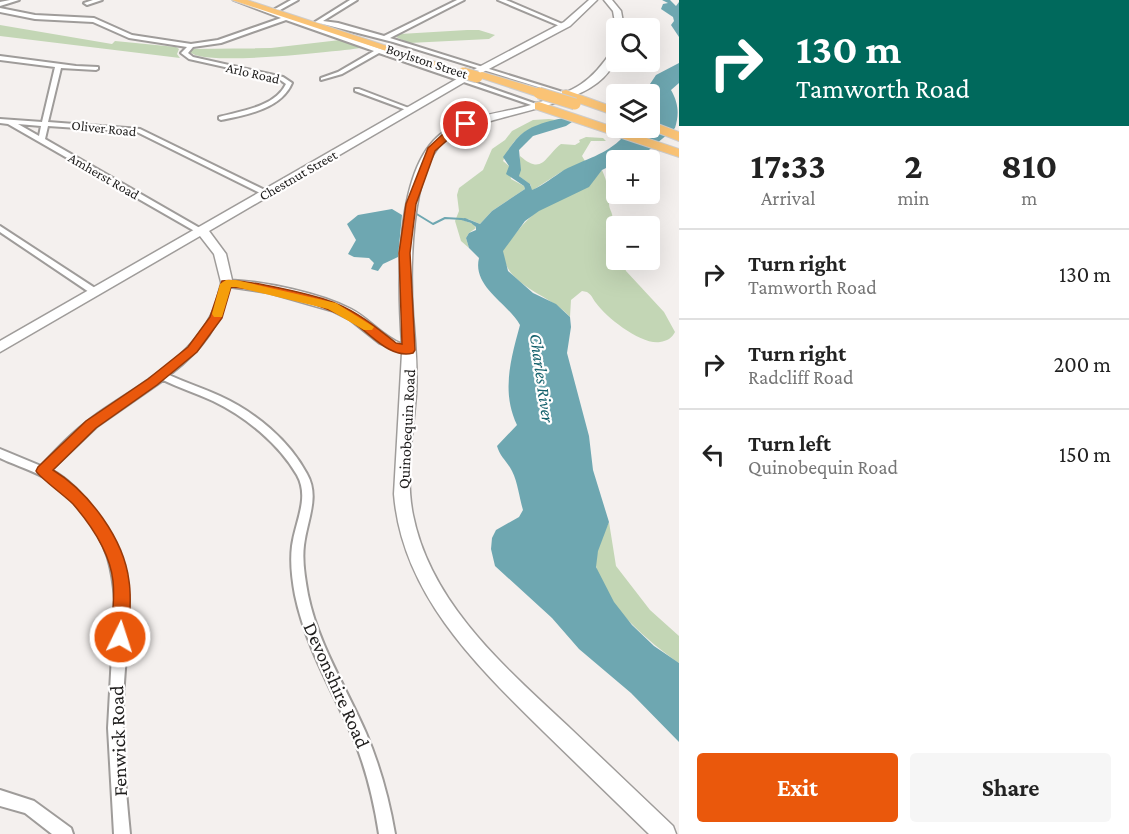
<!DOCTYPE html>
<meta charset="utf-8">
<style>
:root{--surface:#fff;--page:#f6f6f6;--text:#222;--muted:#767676;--line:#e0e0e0;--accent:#ea580c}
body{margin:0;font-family:"Crimson Pro",serif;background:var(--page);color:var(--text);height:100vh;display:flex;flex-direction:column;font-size:22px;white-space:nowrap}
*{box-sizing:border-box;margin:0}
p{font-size:20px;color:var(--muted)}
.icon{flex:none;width:33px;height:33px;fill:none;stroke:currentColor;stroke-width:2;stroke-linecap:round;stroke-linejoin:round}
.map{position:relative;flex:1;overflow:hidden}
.side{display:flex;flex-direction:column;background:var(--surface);width:450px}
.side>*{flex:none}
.guide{background:#00695c;color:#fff;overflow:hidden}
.fabs{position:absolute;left:606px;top:18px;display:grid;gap:12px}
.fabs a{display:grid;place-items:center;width:54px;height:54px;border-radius:6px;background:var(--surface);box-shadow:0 6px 24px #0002;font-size:30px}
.pin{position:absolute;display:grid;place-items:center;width:51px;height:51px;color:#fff;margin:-26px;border:3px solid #fff;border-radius:50%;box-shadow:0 2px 6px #0007}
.me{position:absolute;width:66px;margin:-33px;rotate:4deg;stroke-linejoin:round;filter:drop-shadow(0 0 4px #0008)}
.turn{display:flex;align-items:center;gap:21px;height:126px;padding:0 18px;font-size:27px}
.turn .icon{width:78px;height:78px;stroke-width:2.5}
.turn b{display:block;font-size:42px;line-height:51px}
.eta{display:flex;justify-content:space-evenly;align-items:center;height:102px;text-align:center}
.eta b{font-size:36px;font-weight:700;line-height:42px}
.cta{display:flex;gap:12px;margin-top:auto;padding:12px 18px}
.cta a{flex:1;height:69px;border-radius:6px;background:var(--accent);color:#fff;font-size:24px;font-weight:700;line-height:69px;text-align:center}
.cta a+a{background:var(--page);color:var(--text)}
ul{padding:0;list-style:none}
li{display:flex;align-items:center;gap:18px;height:90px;padding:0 18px;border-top:2px solid var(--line)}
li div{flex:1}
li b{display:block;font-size:22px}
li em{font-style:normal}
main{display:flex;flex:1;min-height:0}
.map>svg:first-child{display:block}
.green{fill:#c3d6b5}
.water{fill:#6ea7b1}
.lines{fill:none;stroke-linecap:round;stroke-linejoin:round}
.stream{stroke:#6ea7b1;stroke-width:2}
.street-casing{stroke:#9f9c9a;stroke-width:4}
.secondary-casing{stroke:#9f9c9a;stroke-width:3}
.highway-casing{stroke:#cecdcd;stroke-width:2}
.street{fill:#fff;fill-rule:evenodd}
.secondary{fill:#fff;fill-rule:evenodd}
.highway{fill:#fac375;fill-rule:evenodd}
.highway-bridge-casing{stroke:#cecdcd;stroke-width:13;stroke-linecap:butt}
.highway-bridge{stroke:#fac375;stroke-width:11}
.route{fill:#ea580c;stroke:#983908;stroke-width:1.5}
.slow{fill:#f59e0b}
.labels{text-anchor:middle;stroke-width:4.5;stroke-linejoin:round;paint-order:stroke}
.far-street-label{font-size:14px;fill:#1e1d1c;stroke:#fffefe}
.street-label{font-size:16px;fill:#1e1d1c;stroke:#fffefe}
.water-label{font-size:18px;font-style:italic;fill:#15626d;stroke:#fffefe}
.near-street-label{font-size:20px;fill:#1e1d1c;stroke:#fffefe}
</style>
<main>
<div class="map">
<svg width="679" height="834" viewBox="0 0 679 834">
<rect width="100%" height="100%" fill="#f4f0ee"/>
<path class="green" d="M0,25l112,19 3,-3 61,6 3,2 -2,5 3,4 -180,-22z
M467,30h12l16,5 -6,4 -80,4 -13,-6 4,-3z
M340,40l22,8c-26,3 -158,19 -172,4l3,-3 78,-1z
M549,119l8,1c-29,8 -41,12 -54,41l6,5 2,13 13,7 1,3 -33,22 -12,13 -12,-5h-8l13,5 3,4 -7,5 -3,5 3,10 -8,-7 -6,-20 4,-10 -2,-16 2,-7 24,-18 9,-21 13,-9 7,-9 21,-11z
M586,137l17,1 3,3h-15l-9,15 3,5 -24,11 -28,18h-3l1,-5 -12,-9 1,-20c23,20 25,0 41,-12l14,1 5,-3 -1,-2z
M602,170c6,14 6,19 7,33 0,9 6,10 2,19l5,8v11l-3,3 3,6v10h6l4,11 38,41 11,20c-3,6 -8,9 -15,10 -19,3 -53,-24 -64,-39 -4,-5 -3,-7 -9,-11l-5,-1 -11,9 -1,17c-19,-23 -68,-31 -67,-68 11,-13 21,-28 35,-38 23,-15 46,-18 64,-41z
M609,522l7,44 34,44 29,26v27c-28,-19 -78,-61 -83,-97 -1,-15 7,-31 13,-44z"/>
<path class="water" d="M662,0h8l6,6 3,-4v35l-8,-12 3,-4 -1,-4 -12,-8 2,-5 5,-1z
M679,63v20l-8,7c8,14 8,25 4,38l-32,27 -27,5v3l-14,7 -13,17 -50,24 -14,10 -22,30 5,20 25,22 23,11 14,13 1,10 -4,26 22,83 4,34 16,52 -11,29 -2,16 18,35 18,23 22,21 25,17v79l-48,-49 -52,-44 -27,-31 -57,-52 -4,-17 1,-11 4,-8 23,-13 4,-7c-4,-13 -5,-27 -11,-39 -5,-10 -12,-14 -15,-25l20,-21c-16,-33 -6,-67 3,-100 -12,-22 -48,-38 -41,-67l-10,-10 -3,-10 3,-5 7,-3v-3l-5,-4 -13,-4 7,-1 15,6 12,-13 33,-22 -1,-3 -18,-12 3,-8 -6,-9c16,-22 19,-28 47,-36 9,-2 16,-5 22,1l-6,4 -33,10 -14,14 2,20 -2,6 11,8 2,6c12,-5 21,-13 32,-20 21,-11 42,-15 59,-33l10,4 22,-18 -5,-3v-18l7,-6 -5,-2h-28l26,-10 6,-9z
M392,209l10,6 -4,42 -15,7 -5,7 -7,-2 3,-6 -5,-5 -15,-1 -6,-3 8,-14 -9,-16 11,-9z"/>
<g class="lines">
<path class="stream" d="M415,213l18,11 12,-6 17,1"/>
<g class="street-casing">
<path id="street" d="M10,0h9l-19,6v-4z
M93,0h9l-15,5 -3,-2z
M234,0h8l300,106 -5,1 -158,-54 -37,21 -21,6v-2l17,-6 36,-21 -88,-31 -65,23 -28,4 -5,6 5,4 90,20 9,6c-11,26 -46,32 -71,37l-2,-1v-2c22,-6 56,-10 67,-33l-7,-5 -90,-20 -8,-6 6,-6 -58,-9 -36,-16 -58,-3 -35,-7v-4l35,7 59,3 38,17 59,9 27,-4 63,-22z
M291,0h7l-18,10 -5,-1z
M350,0h7l-34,21 15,2 46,13 73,-36h7l-74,38 179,56 -5,1 -171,-53 -78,-20z
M498,0h8l61,26 -5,1z
M0,56l76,10 22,1v2l-2,1 -35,-2 -13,54 92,7 131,64 -7,2 -127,-63 -89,-6 -3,13 160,92 -4,2h-3l-190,-109 -8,-1v-4l42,3 13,-55 -55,-7zM18,124l23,2 -2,10z
M355,89h4l55,21 -5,1 -54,-20z
M0,226l98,64v4h-6l-92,-62z
M226,280l4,3c-10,42 -26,65 -61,92 17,8 34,13 51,21 35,16 69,44 87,78 13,23 0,46 -3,71 -2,16 1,33 4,50 10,49 38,92 58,138 14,33 23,66 29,101h-16c-5,-32 -12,-62 -24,-92 -21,-49 -49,-94 -60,-147 -3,-16 -5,-33 -3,-49 3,-24 18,-48 5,-71 -19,-32 -51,-58 -84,-74 -17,-8 -34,-13 -50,-21l-66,46 -46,44c19,10 34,27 45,45 10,13 19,28 24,44 16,48 3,101 3,151 -1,41 3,83 7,124h-16l-6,-106 7,-128c-1,-14 -3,-28 -7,-42 -9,-28 -32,-61 -57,-77 -16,-10 -34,-15 -51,-23v-9l41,17c16,-17 32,-34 51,-48 43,-31 99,-57 122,-108 4,-9 5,-18 8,-27z
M0,790l34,11 37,27 2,6h-21l-27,-21 -25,-7z"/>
</g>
<g class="secondary-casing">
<path id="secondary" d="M589,0h8l-27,26 -102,54 -259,151 17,23 6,26c35,2 88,13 119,29 18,9 31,27 51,35 -4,-55 -9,-180 43,-213 27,-17 63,-18 92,-28 38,-12 54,-20 76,-54h3c0,62 -136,61 -172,92 -34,30 -34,131 -31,174 2,27 5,53 3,80 -3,39 -11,81 -3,120 18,90 94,154 158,214 34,32 68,65 102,97l3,8h-27c-35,-34 -70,-68 -105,-102 -68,-67 -142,-138 -150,-238l8,-141 -23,-10 -29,-23 -18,-9 -63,-18 -47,-7 -8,-32 -14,-18 -200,116v-11l462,-265 102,-54z
M604,0h8l9,11 3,17h-8l-3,-17z"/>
</g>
<g class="highway-casing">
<path id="highway" d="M232,0h15l222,73 -2,2h-8z
M482,72l61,18 2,3 -6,4 -61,-20v-4z
M566,90l50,18v8l-54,-19v-6z
M539,102l140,47v8l-144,-48v-6z
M650,121l29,11v9l-33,-13h4z"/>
</g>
<use href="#street" class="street"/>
<use href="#secondary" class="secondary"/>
<use href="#highway" class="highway"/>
<g class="highway-bridge-casing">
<path id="highway-bridge" d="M463,73l14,4
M539,93l36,11"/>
</g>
<use href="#highway-bridge" class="highway-bridge"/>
</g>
<path class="route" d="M463,122l8,2 -19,12 -17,15 -19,53 -6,49 5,97 -2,3c-23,6 -42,-19 -59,-30 -29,-20 -89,-33 -123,-36l-9,31 -25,34 -40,33 -61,43 -43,42c36,22 71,69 76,111 3,18 0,38 0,56l-3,6 -6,2 -6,-2 -3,-6c1,-18 4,-38 2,-56 -3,-28 -21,-55 -40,-77 -8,-8 -34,-27 -37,-33l2,-4 48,-46 62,-42 40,-32 22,-30 12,-36c17,-4 98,15 115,23 22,9 40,24 59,39l6,1 -3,-91 7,-49 22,-56 17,-16z"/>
<path class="slow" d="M226,280h10l100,23 38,24 -2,3h-8l-36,-21 -92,-22h-5l-9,30h-8l-2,-3 8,-30z"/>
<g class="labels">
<g class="far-street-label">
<text transform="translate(427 61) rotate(18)" y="5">Boylston Street</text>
<text transform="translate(253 73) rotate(13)" y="5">Arlo Road</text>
<text transform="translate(104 128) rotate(6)" y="5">Oliver Road</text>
<text transform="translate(298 175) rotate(-30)" y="5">Chestnut Street</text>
<text transform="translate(104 176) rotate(30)" y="5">Amherst Road</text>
</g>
<g class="street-label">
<text transform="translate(406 429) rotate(-87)" y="6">Quinobequin Road</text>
</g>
<g class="water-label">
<text transform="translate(542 378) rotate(82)" y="6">Charles River</text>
</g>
<g class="near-street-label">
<text transform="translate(337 685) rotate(66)" y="7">Devonshire Road</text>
<text transform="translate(118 741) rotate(-92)" y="7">Fenwick Road</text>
</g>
</g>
</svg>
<div class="fabs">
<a><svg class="icon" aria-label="search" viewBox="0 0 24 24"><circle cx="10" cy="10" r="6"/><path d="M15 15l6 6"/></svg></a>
<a><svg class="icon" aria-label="layers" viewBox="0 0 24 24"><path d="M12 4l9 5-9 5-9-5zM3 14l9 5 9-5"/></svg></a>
<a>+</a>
<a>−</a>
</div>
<div class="pin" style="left:466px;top:124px;background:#d93025"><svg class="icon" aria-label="arrive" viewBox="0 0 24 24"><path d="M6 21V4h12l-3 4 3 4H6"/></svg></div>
<svg class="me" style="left:120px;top:637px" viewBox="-20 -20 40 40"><circle r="17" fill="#ea580c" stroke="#fff" stroke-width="3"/><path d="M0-11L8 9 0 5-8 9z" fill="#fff"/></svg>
</div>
<section class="side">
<div class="guide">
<div class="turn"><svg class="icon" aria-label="right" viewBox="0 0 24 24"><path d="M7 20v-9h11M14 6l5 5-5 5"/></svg><div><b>130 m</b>Tamworth Road</div></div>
</div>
<div class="eta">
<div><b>17:33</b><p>Arrival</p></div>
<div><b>2</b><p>min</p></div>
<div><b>810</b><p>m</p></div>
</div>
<ul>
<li><svg class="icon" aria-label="right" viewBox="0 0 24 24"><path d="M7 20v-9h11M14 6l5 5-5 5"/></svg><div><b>Turn right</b><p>Tamworth Road</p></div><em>130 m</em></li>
<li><svg class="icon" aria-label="right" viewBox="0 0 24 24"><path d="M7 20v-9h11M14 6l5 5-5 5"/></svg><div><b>Turn right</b><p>Radcliff Road</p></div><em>200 m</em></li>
<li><svg class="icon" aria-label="left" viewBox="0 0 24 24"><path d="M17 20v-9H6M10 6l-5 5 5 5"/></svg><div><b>Turn left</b><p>Quinobequin Road</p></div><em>150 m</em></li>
</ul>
<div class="cta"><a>Exit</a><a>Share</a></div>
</section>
</main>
